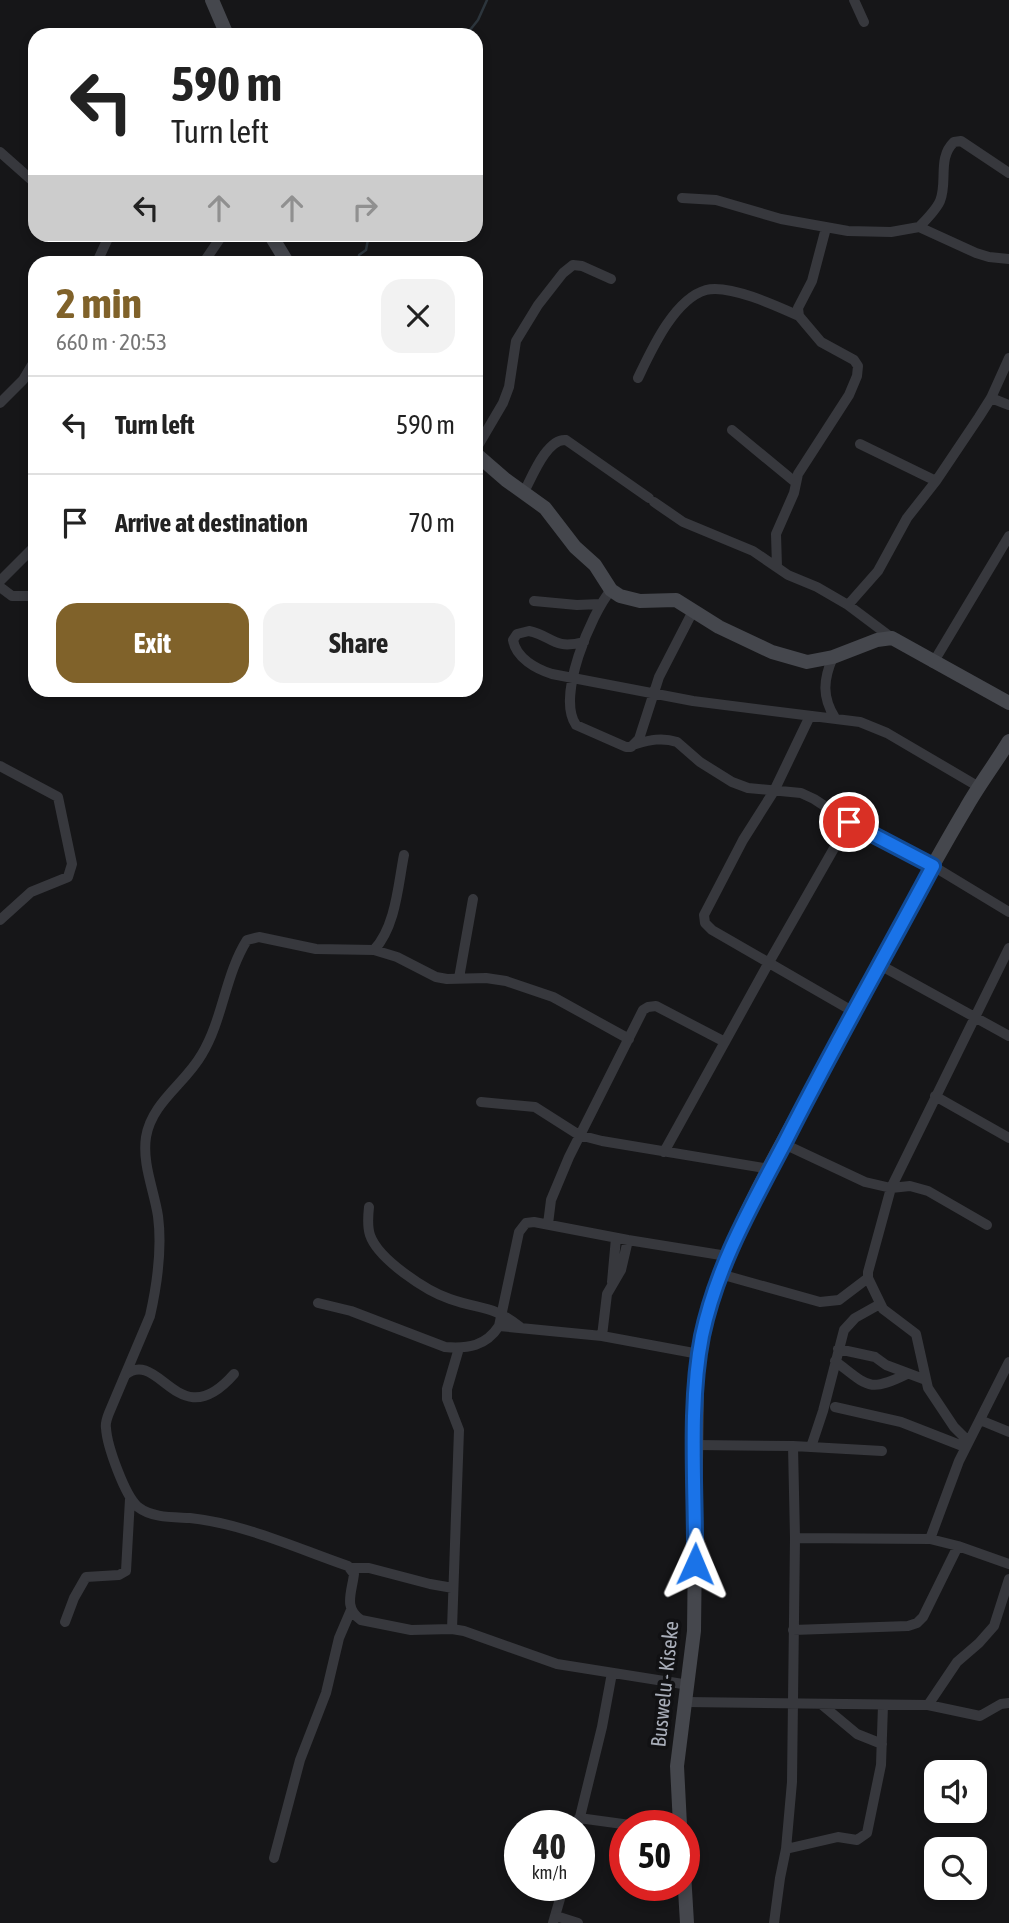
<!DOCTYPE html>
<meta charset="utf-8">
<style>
:root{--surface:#fff;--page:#f2f2f2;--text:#222;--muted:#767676;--line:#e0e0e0;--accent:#80622a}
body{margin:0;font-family:"Asap Condensed",sans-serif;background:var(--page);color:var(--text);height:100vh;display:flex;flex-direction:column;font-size:26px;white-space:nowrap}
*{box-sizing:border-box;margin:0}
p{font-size:23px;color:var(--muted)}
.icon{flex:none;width:38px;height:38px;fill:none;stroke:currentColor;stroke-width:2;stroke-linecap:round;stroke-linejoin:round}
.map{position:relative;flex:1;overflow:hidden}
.panel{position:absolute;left:28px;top:256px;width:455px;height:441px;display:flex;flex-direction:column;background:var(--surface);border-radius:21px;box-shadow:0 4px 10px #0003}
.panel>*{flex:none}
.hud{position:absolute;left:28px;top:28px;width:455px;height:214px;border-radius:21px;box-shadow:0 4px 10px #0003;background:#fff;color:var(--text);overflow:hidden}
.controls{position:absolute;left:924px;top:1760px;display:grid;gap:14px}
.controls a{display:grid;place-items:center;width:63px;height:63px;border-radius:14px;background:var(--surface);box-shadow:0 4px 10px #0003;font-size:35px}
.speed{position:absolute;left:504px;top:1810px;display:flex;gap:14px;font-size:35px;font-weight:700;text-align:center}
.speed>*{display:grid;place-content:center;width:91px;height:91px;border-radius:50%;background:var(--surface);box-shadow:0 4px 10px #0003;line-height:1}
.speed small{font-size:18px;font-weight:400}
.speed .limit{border:10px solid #d22;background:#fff;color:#111}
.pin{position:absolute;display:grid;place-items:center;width:60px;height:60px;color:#fff;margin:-30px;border:4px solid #fff;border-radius:50%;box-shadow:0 2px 7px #0007}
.me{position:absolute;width:77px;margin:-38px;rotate:1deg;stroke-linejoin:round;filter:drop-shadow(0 0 5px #0008)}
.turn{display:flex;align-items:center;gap:24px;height:147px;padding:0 28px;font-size:32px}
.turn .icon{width:91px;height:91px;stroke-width:2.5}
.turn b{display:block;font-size:49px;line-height:60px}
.lanes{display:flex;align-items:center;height:66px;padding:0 28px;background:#0003;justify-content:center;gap:35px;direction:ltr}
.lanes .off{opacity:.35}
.round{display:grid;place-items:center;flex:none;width:74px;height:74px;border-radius:21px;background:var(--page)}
.overview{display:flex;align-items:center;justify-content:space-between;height:119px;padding:0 28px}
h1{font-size:42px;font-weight:700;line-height:52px;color:var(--accent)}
.action{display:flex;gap:14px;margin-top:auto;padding:14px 28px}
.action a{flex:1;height:80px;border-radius:21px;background:var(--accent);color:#fff;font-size:28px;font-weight:700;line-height:80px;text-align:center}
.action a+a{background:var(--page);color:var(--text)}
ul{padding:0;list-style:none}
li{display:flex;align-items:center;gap:21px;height:98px;padding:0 28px;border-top:2px solid var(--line)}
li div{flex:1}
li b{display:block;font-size:26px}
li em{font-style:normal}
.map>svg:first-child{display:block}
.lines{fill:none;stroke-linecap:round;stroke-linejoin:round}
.stream{stroke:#2c353c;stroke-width:2.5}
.street{stroke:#37383d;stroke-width:10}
.secondary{stroke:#45474d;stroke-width:14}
.route-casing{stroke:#114b97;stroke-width:18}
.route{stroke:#1a73e8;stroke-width:12}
.labels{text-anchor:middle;stroke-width:7;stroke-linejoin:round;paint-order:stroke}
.street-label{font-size:21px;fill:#a8adb8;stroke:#111113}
</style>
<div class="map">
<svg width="1009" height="1923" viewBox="0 0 1009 1923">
<rect width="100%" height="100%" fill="#161618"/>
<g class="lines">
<path class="stream" d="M466,35l12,-15 9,-20
M359,262v-7l7,-5 3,-16"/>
<path class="street" d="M854,0l10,22
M0,152l35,31
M682,198l34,2 65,19 67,12 43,1 28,-5 57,26 13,4 20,2
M919,227c8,-8 17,-17 21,-26 8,-19 -3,-43 14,-59l7,-1 48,32
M97,262l13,-28
M204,262l19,-28
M638,378c13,-27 36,-79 68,-88 23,-6 71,16 93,26
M991,398l18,7
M0,403l23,-23 12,-20
M732,430l63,52
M860,444l76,37
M476,449l27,-46 6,-16 7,-46 22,-36 25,-32 10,-8 9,1 29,13
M524,492c8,-15 23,-54 42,-52l83,58
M654,502l29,20 70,29 35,24 29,12 31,18 44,33
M777,567l-1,-33 18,-41 4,-19 51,-79 8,-19 1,-10 -4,-6 -33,-18 -22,-26 -1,-8 14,-27 14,-53
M0,581l35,-35
M0,587l12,9h23
M611,590c-20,24 -55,107 -35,135l50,22h5l8,-8 20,-62 34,-66
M534,601l43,4 23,-1
M848,605l30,-34 29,-53 29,-37 43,-64 12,-19 18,-40
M584,642c-32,8 -31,-6 -55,-11l-12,3 -4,6c3,18 23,29 39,34l141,27 167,21 27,11 92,54
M833,657c-10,23 -11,40 2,61
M933,663l76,-127
M810,716l-36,75 -31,49 -39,75 1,8 7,7 142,82
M636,744c14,-4 26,-7 41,-2l23,20 32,20 16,6 53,5 13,6 35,23 84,44 76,46
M0,766l58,31 14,67 -4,13 -37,15 -31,28
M374,950c22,-24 24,-65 30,-95
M880,965l129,71
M459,978l14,-79
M629,1039l-76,-42 -47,-16 -20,-3 -39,1 -11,-2 -39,-20 -23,-7 -58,-1 -57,-12 -12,3c-22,35 -24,79 -45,114 -17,30 -50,48 -56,83 -4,27 8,53 12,79 4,31 -1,69 -8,100l-41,97c-2,5 -4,10 -3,15 1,18 19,68 32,79 14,11 35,10 52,11 55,6 106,30 158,48l6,8c-2,18 -11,34 7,46l50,10 41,-1 12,2 93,33 132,21
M935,1096l74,42
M481,1102l54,5 44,28 23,6 168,28
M784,1144l81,38 26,6 19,-2 18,5 59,34
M664,1152l104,-188 81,-142
M369,1207c-1,9 -2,19 1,28 8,24 56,56 80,64 31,11 43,6 70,28
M548,1224l3,-24 18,-43 74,-147 5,-3 8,-1 69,36
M720,1274l100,28 19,-2 29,-22
M612,1282l4,-44
M318,1303l33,8 94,36c23,2 41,-1 54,-21l20,-94 7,-9 8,-1 94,18 99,16
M499,1326l103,10 97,18
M602,1336l5,-42 14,-24 7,-30
M838,1349l37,8 11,8 40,15
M835,1361c33,25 33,32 72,13
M125,1375c35,-28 53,63 109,-1
M835,1407l66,15 64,25
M980,1420l29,12
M968,1441l-14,-14 -26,-39 -12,-54 -33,-25 -15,-31v-6l23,-84 118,-240
M695,1445l98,1 89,5
M811,1447l12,-36 21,-81 11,-12 25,-14
M795,1538l135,1 28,7 51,18
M930,1539l29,-78 50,-99
M352,1568h17l61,16 23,4
M65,1622l9,-24 12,-21 33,-2 7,-4 4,-72
M452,1629l7,-199 -12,-31v-10l12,-41
M793,1630l115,-4 9,-3 6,-6 35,-71
M686,1702l242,3 52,11 21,-12 8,-1
M821,1704l36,30 25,10
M928,1705l29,-43 22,-19 15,-17 15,-47
M579,1818l51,7
M578,1825l24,-98 10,-54
M786,1849l52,-12 19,3 10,-7 14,-68 2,-60
M274,1858l26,-98 26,-67 13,-55 12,-28
M556,1916l22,7
M553,1923l11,-38
M774,1923l6,-45 6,-29 6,-67 3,-244 -2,-92"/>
<path class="secondary" d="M212,0l15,35
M270,234l17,28
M476,454l30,26 39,28 30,39 20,18 16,25 9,6 20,5 36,-1 43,27 53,25 35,10 26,-5 44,-17 15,-2 117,65
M680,1825l-3,-59 17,-135 3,-256c10,-111 79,-219 131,-316 46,-84 89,-169 138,-251 13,-23 29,-44 43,-67
M684,1873l3,50"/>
</g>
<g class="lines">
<g class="route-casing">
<path id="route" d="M695,1564c1,-73 -7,-157 7,-228 15,-71 50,-131 83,-194 47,-93 99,-184 148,-276l-84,-44"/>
</g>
<use href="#route" class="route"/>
</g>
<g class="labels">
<g class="street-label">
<text transform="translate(665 1684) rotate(-84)" y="7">Buswelu - Kiseke</text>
</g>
</g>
</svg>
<div class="controls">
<a><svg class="icon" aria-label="sound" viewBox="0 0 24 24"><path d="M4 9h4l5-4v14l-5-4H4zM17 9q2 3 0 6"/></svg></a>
<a><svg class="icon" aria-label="search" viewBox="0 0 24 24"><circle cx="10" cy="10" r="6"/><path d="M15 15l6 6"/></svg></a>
</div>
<div class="speed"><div>40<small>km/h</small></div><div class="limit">50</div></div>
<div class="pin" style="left:849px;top:822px;background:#d93025"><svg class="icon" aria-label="arrive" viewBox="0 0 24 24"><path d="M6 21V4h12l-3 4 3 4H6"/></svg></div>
<svg class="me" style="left:695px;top:1564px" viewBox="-20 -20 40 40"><path d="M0-17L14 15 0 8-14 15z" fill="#1a73e8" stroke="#fff" stroke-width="4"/></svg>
<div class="hud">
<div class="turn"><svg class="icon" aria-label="left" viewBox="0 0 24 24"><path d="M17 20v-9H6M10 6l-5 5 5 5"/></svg><div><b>590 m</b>Turn left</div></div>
<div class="lanes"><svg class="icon" aria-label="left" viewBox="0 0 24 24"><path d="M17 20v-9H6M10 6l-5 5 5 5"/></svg><svg class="icon off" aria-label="ahead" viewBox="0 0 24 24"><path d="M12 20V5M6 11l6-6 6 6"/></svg><svg class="icon off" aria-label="ahead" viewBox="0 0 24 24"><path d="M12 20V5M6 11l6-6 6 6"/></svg><svg class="icon off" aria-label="right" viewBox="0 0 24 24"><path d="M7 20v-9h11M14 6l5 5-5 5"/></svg></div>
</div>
<section class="panel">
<div class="overview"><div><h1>2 min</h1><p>660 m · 20:53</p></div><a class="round"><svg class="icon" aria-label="close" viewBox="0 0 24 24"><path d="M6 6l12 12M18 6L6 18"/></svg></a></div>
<ul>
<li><svg class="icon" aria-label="left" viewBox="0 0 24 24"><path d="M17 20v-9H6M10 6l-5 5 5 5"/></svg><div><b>Turn left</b></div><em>590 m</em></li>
<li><svg class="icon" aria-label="arrive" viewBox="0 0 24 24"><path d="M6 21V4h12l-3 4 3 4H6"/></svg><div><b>Arrive at destination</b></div><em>70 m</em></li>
</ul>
<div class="action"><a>Exit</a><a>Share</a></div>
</section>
</div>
